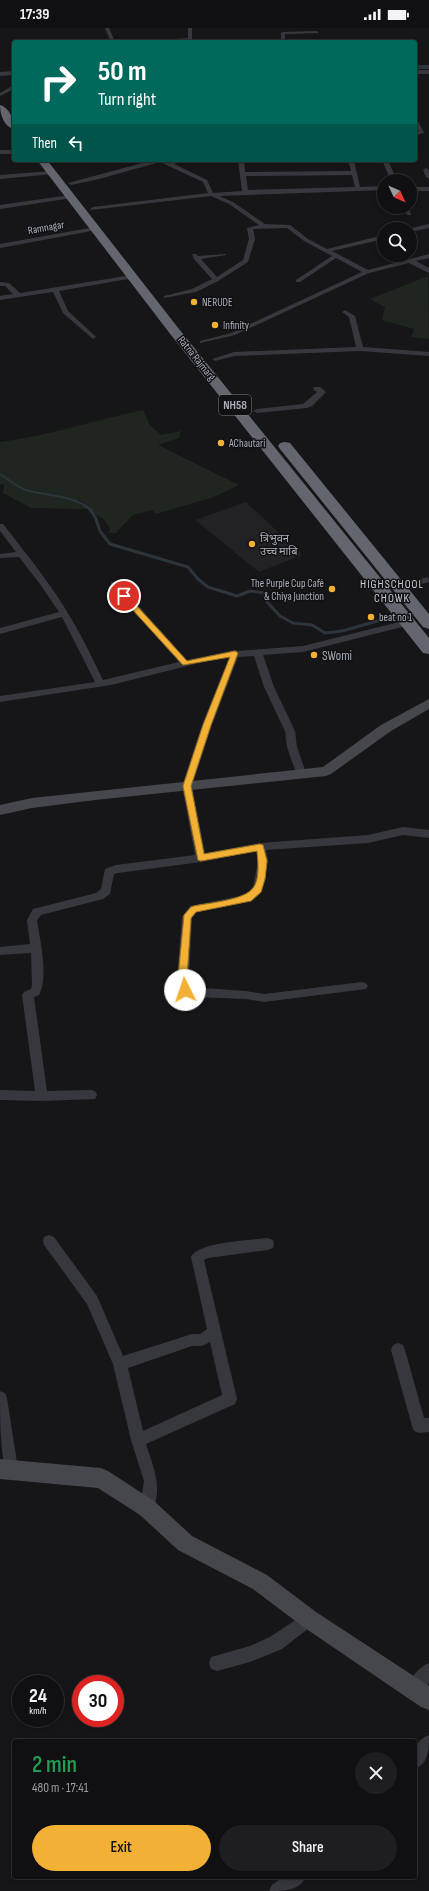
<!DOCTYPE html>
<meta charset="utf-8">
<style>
:root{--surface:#101012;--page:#1e1e20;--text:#f1f3f6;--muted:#9c9d9f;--line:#303032;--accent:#f2b134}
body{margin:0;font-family:"Sofia Sans Condensed","Noto Sans Devanagari",sans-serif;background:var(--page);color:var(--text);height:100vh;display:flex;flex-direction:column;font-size:15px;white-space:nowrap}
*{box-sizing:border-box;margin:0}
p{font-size:13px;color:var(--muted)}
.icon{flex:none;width:22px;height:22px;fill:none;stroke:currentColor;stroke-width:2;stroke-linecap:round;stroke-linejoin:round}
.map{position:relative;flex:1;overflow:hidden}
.details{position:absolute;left:12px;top:1711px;width:405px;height:140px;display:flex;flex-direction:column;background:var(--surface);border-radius:4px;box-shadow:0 2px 6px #0003,0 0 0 1px var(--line)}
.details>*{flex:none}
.banner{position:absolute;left:12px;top:12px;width:405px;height:122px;border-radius:4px;box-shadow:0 2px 6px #0003,0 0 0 1px var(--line);background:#00695c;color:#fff;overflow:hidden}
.needle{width:26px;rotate:134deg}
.tools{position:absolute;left:377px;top:146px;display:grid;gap:8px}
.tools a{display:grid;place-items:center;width:40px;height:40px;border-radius:50%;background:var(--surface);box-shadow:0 2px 6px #0003,0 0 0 1px var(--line);font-size:20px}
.speed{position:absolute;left:12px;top:1647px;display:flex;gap:8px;font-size:20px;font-weight:700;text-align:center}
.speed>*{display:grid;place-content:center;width:52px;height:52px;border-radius:50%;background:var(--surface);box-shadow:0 2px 6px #0003,0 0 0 1px var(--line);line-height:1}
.speed small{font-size:10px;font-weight:400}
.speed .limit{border:6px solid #d22;background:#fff;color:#111}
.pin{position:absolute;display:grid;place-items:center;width:34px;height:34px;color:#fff;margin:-17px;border:2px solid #fff;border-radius:50%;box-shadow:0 1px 4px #0007}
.me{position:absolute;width:44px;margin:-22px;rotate:356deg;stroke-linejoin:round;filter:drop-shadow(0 0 3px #0008)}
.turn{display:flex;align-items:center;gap:14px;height:84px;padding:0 20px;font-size:18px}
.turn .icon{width:52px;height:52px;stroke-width:2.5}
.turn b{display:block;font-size:28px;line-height:34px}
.then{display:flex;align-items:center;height:38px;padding:0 20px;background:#0003;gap:8px;font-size:15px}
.round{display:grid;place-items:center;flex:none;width:42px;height:42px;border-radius:21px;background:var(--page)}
.overview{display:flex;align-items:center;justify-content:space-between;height:68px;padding:0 20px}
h1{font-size:24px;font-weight:600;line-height:30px;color:#1e9e55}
.button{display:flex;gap:8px;margin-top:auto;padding:8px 20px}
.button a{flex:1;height:46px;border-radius:24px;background:var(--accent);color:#111;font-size:16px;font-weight:600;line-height:46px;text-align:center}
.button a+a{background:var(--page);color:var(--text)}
.status{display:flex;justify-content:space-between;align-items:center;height:28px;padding:0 20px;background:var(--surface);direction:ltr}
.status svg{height:11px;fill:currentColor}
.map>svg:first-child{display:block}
.built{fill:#222225}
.green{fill:#1e261f}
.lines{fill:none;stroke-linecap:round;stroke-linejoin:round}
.stream-far1{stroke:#2c353c;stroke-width:2}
.stream{stroke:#2c353c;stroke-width:3}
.canal{fill:#2c353c;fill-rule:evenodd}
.street{fill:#37383d;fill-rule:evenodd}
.secondary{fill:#45474d;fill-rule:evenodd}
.highway{fill:#63666e;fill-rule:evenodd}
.route{fill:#f2b134;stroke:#9d7322}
.poi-dot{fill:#f2b134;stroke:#111113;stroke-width:1.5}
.labels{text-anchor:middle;stroke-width:3;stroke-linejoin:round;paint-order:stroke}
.far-street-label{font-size:11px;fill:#a8adb8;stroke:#111113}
.far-poi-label{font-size:11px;fill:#a8adb8;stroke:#111113;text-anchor:start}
.shield{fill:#111113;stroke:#7b7e86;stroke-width:1}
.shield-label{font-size:12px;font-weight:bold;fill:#a8adb8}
.far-neighbourhood-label{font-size:12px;letter-spacing:1px;fill:#c9ccd4;stroke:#111113}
.poi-label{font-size:13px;fill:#a8adb8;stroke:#111113;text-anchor:start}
</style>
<div class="status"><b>17:39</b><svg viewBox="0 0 49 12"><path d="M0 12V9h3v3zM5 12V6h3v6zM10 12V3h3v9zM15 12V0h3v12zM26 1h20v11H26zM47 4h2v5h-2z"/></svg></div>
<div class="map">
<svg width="429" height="1863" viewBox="0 0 429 1863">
<rect width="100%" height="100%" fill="#161618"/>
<path class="built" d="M246,474l48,45 8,8 -43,17 -64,-52z"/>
<path class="green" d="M428,248l1,63 -18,-2 3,-8 -32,-9 3,-13 -15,-8z
M143,382l7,15 11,10 20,-4 -2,7 -21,7 81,40 -25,12 -58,17 -3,-4 -20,5 -17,18h-7l1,-4 -6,-10 -16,-8 3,-4 -14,-8 9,10 -55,-1 -28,-15 1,-9 -4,1v-43c48,-6 95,-22 143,-32z"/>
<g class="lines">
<path class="stream-far1" d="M0,446c9,6 19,15 29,17 19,4 40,5 57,15"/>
<path class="stream" d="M84,477l6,4 6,10 4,12 10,13 78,23 10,12 10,8 29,9 13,-5 14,2 3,9 13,14 13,7 19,2 13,8 17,-2 39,-11"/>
<path class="canal" d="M415,37h14v4h-14z"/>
<path class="street" d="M105,0h4l6,14h-4z
M188,0h4v11l4,3 -7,-2 -63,2 62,-4z
M317,3l2,2 -34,1v8h-67l2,-1 61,-1v-7l2,-1z
M415,42h14v4h-14z
M14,43v4l-14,1v-4z
M14,57v4l-14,7v-3z
M415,91l3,2 6,12 -9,2v-4h4l-4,-6z
M0,122h14v4h-14z
M154,132h11l4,2 19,-2 -14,4 33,16 6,13 29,-2 -4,-31h6l1,12 106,-1 -3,-11h6l6,27 24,-1v4l-165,6 14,6 32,22 25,1 18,14 19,10 57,-14v4l-52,12 36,19 61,-16v4l-13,3 13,7v5l-20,-10 -40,10 -134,62 -35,8v-2l31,-8 131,-61 -26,-14 -36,24h-4v-2l36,-24 -28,-15 -17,-13 -34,1 2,10 -7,23 -30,19 -22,11 -32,6v-2l28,-7 20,-10 -18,-20 -2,-5h4l2,2 27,-2 1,1 -25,4 16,18 26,-17 6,-21 -2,-11 12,-3 -30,-21 -18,-8 -120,14 -1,-1 3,-2 115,-14 -5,-11 -43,-20 -61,17 -28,6 -3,-2zM352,147l3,12 -107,3 -2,-14z
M382,132h6l9,21h-6z
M426,140l3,2v9l-3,-2 -3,-7z
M51,143l2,1v2l-53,5v-4z
M410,159h19v4h-19z
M70,167l2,1v2l-72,11v-4z
M403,179h6l2,8h-4z
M429,196v4l-19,4v-3h-2z
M95,199l3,2 -1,1 -97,18v-4z
M132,247l2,1v2l-75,13 9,20 27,25 1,1 -3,2 -30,-26 -10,-21 -53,8v-4l13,-2 -8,-8h-5v-4l9,1 11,10z
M345,282l10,6 8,31 66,5v4l-69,-5 -126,5 -19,5 -3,-2 22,-7 122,-5 -7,-30 -7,-5z
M314,359h6l6,5 -14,14 -5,2 -50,5 -4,-2 4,-2 46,-5 14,-12 -4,-3z
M0,496h3c24,31 49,61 69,96 12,20 21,40 31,60l76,-18 -68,-76v-4h6l70,78 48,-10 3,1 65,-5 104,-26 3,1v4l-107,27 -40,3 11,32 21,44 2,16 9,26 -5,3 -5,-3 -9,-26 -2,-16 -21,-44 -10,-31 -16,1 -26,68 -20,61 13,67 55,-10 108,-8 35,-8 26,3v8l-26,-3 -35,8 -102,7 2,11 -6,31 -10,9 -55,11 -5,6 -3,60 1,9 56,4 18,3 98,-12 4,1 2,3 -2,3 -102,13 -18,-3 -51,-2 -14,-4 -4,-15 5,-61 8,-11 55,-11 8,-8 5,-26 -2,-10 -55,11 -83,11 -4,1 -4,20 -7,5 -62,16 -4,5c3,21 12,56 2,75l-5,2 13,94 44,-1 4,1 2,4 -2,4 -53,2 -42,-1v-10l35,1 -13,-96 2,-3 7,-3 1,-4 -1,-32 -31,2v-8l30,-3 -3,-24 6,-11 63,-16 5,-4 4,-20 11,-4 79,-10 -13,-69 20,-61 27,-67 -14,1 -104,26 -111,17v-6l95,-14 -33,-65 -62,17v-6l59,-16 -19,-28 -21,-27 -19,1v-4l16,-2 -16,-21z
M428,549l1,5 -29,8 -4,-3 1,-2z
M49,1207l5,2 43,59 26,60 69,-22h8l7,-5 -16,-72c6,-15 60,-17 77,-19l5,2 1,4 -1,4 -5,2 -60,8 -4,2 33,139 -2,5 -89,40c8,25 17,43 6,69l-5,2 -5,-2 -2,-5 4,-27 -13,-41 -18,-76 -26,-60 -43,-59 -1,-4 1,-4zM210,1314l12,53 -79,36 -15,-63 64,-22h10z
M398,1315l5,2 2,5 19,68h5v14l-10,1 -5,-2 -2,-5 -21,-76 2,-5z
M0,1363l5,2 2,5 11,71 -2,5 -5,2 -5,-2c-6,-25 -6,-57 -6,-83z
M309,1583l5,3 3,5 -3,5 -32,25 -32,13 -33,9 -6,-2 -2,-6 2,-6 39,-11 20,-9z
M429,1635v20l-9,11 -6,2 -6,-2 -2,-6c4,-10 13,-21 23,-25z
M429,1707c0,14 0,28 -14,34 0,-14 -2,-28 14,-34z
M283,1849h23c-7,14 -22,14 -37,14l3,-6z"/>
<path class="secondary" d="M429,671v10l-38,22 -60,43 -5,2 -231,24 -63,8 -32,7v-10l32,-7 291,-31 58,-42z
M0,1431l101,9 7,3 46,30 38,35 75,39 49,37 113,74v24l-8,-3 -119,-81 -49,-37 -75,-39 -38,-35 -42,-27 -98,-9z"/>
<path class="highway" d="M0,77c10,3 14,15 14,24 -10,-2 -14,-15 -14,-24z
M37,132h10l132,169 250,309v16l-6,-1 -252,-318z
M285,414l5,1 139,171v15l-6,-2 -143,-178 -2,-3 2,-3z"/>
</g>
<path class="route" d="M121,566h5l61,67 48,-10 3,2 -27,72 -20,61 13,68 56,-10 3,1 4,16 -2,18 -4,13 -10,9 -55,11 -5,6 -4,60 2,12 -4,3 -5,-3 -2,-12 6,-63 7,-8 3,-1c14,-3 51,-6 59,-18 7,-8 5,-27 4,-37l-56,10 -3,-1 -15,-74 20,-61 27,-68 -47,8 -62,-68z"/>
<g class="poi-dot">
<circle cx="194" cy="274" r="4"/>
<circle cx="215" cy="297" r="4"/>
<circle cx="221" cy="415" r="4"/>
<circle cx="252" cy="516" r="4"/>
<circle cx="332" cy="561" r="4"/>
<circle cx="371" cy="589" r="4"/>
<circle cx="314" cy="627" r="4"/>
</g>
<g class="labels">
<g class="far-street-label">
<text transform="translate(46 199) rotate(-10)" y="4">Ramnagar</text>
<text transform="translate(197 330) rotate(51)" y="4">Ratna Rajmarg</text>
</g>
<g class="far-poi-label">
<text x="202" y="278">NERUDE</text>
<text x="223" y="301">Infinity</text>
<text x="229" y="419">AChautari</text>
<text x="260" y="514">त्रिभुवन<tspan x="260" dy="13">उच्च माबि</tspan></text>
<text x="324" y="559" text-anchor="end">The Purple Cup Café<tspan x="324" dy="13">&amp; Chiya Junction</tspan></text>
<text x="379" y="593">beat no 1</text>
</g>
<rect class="shield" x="219" y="367" width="32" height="20" rx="3"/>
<g class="shield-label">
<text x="235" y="381">NH58</text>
</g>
<g class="far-neighbourhood-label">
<text x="392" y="560">HIGHSCHOOL<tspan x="392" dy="14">CHOWK</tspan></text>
</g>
<g class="poi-label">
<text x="322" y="632">SWomi</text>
</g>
</g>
</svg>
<div class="tools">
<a><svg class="needle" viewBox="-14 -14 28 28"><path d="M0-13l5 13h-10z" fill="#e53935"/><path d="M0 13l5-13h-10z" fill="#9c9d9f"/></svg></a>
<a><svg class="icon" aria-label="search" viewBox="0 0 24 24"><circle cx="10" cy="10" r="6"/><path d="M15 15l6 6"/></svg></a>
</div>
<div class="speed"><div>24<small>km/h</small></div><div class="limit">30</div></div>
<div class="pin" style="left:124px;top:568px;background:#d93025"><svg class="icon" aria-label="arrive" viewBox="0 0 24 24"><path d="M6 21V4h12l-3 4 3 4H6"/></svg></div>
<svg class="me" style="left:185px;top:962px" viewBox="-20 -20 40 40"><circle r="19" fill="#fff"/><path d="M0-13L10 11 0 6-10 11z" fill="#f2b134"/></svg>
<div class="banner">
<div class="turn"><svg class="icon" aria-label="right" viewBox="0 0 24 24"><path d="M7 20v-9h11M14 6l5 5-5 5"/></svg><div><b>50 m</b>Turn right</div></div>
<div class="then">Then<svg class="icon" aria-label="left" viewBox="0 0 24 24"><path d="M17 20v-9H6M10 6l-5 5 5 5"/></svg></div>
</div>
<section class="details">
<div class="overview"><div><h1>2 min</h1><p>480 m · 17:41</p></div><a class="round"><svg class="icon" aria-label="close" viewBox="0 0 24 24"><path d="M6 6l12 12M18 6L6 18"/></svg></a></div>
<div class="button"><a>Exit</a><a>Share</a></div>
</section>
</div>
